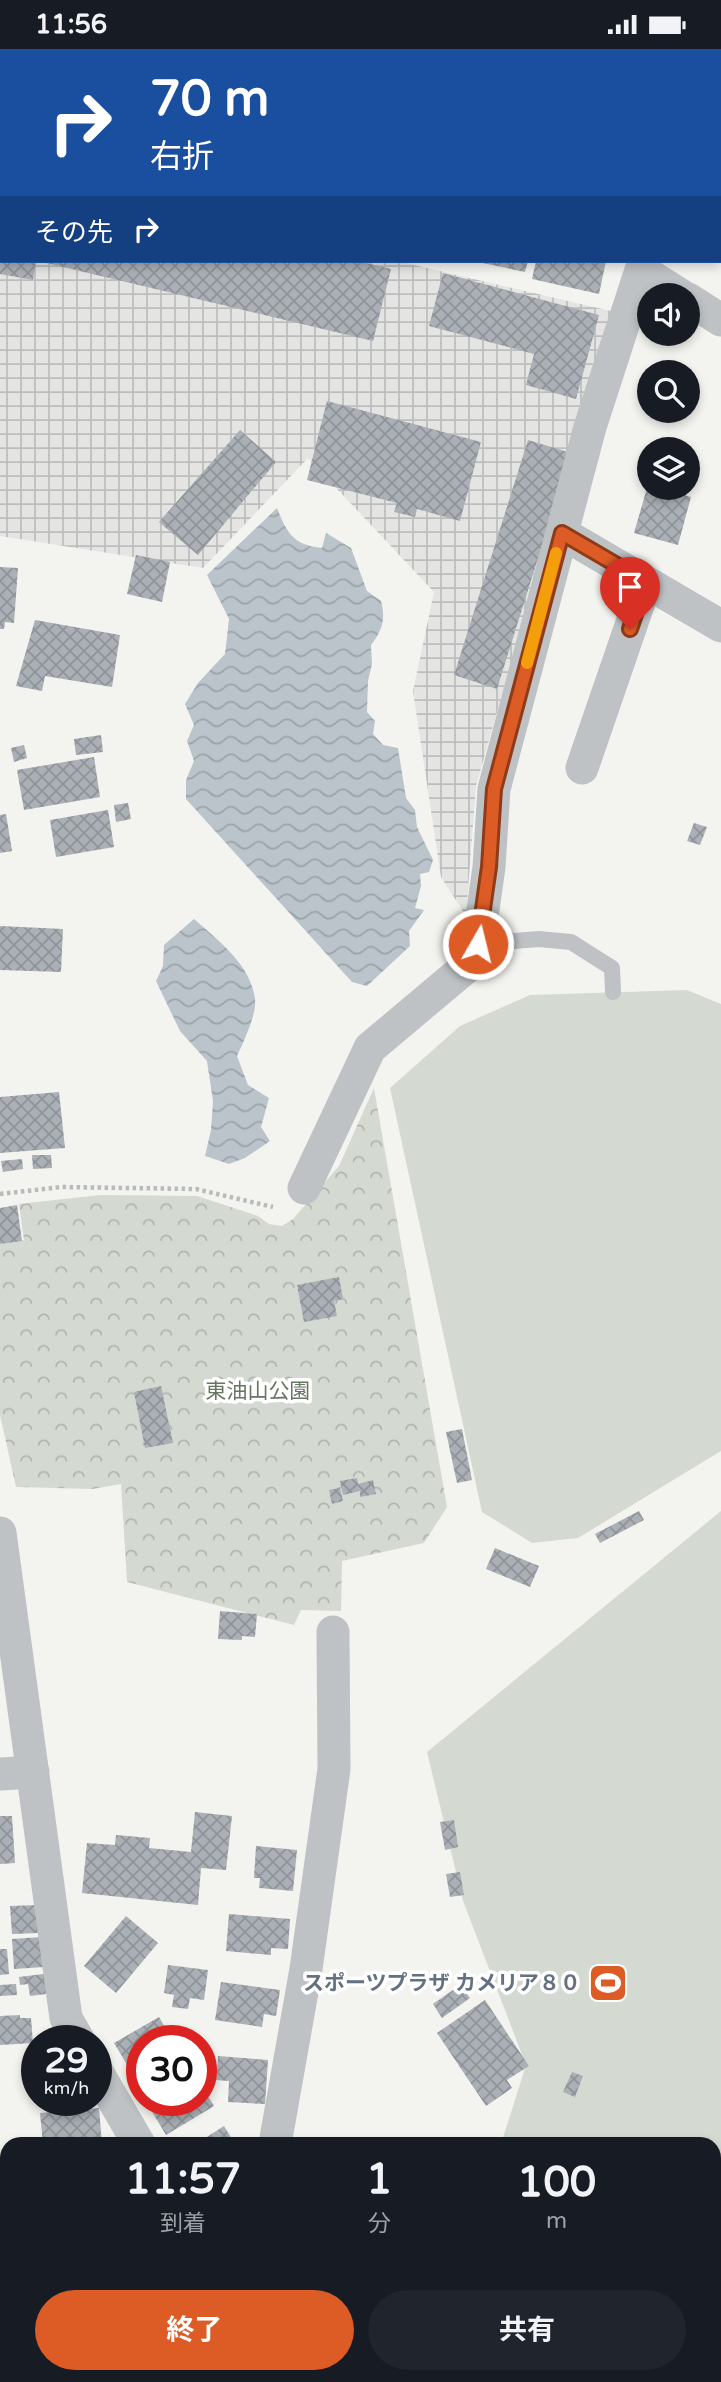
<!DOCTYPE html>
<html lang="ja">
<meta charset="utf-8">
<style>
:root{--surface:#171b24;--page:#20242c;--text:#f1f3f6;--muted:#9ea1a6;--accent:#dd5b25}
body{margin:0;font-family:"Varela Round","Noto Sans JP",sans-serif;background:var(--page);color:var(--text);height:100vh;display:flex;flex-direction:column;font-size:26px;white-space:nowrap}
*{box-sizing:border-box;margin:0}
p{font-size:23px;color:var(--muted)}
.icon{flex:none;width:38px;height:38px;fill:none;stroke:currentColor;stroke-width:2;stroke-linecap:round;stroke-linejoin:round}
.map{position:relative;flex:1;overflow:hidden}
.details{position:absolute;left:0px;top:2088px;width:721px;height:247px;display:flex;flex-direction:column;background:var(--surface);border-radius:21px 21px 0 0;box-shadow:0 4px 10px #0003}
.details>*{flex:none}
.hud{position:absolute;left:0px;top:0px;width:721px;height:214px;box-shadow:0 4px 10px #0003;background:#1a4fa0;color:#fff;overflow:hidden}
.tools{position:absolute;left:637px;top:234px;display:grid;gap:14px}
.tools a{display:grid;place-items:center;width:63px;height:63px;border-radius:50%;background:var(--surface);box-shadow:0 4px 10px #0003;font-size:35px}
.speed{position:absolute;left:21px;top:1976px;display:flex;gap:14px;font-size:35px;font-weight:700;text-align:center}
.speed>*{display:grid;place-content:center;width:91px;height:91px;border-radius:50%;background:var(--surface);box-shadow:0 4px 10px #0003;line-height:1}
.speed small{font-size:18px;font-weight:400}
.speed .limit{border:10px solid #d22;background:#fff;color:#111}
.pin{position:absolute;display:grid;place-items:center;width:60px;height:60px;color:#fff;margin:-72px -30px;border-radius:50% 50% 50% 0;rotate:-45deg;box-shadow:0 0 7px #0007}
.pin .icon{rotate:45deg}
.me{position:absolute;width:77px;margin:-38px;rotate:8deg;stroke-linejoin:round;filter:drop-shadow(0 0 5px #0008)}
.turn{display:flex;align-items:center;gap:24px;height:147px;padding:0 35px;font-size:32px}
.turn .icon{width:91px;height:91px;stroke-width:2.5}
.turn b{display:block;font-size:49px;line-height:60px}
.then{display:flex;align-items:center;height:66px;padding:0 35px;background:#0003;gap:14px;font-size:26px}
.eta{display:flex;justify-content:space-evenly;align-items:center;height:119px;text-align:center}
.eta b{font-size:42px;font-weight:700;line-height:49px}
.cta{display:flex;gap:14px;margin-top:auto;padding:14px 35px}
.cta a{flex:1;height:80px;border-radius:42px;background:var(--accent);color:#fff;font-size:28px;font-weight:700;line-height:80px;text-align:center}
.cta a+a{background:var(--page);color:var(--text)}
.status{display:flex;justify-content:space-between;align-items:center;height:49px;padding:0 35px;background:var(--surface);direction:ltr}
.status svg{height:19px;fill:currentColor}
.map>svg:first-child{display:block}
.industrial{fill:url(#industrial-grid)}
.grass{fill:url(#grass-tufts)}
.park{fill:url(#park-crowns)}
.pitch{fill:#d4dad1}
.water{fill:url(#water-waves)}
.building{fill:url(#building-cross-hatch)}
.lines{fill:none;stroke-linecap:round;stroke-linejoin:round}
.path{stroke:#b8babc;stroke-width:4.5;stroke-dasharray:3.5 3.5;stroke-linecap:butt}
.service{stroke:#bec2c5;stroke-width:16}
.minor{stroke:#bec2c5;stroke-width:33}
.route-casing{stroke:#903b18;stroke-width:18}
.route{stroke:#dd5b25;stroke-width:12}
.slow{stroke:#f59e0b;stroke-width:12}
.labels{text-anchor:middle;stroke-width:7;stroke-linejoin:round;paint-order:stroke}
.park-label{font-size:21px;fill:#657762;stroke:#fff}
.poi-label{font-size:21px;font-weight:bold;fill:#637180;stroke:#fff;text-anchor:end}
</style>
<div class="status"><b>11:56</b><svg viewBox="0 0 49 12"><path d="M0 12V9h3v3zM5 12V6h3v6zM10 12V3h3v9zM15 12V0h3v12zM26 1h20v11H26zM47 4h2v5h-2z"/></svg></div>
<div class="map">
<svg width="721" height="2333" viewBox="0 0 721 2333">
<defs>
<pattern id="industrial-grid" width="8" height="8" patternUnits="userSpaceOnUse" patternTransform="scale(1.75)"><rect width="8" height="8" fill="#e4e5e3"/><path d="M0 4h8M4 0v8" fill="none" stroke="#bcbebd"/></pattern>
<pattern id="grass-tufts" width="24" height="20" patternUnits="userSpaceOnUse" patternTransform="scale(1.75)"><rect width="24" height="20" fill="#d4dad1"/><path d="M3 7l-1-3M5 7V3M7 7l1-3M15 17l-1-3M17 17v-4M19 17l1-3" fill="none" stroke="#b0b5af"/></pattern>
<pattern id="park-crowns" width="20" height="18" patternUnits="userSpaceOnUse" patternTransform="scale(1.75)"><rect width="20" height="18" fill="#d4dad1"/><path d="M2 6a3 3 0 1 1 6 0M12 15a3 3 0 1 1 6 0" fill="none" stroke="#b0b5af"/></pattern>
<pattern id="water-waves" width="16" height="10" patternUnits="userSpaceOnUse" patternTransform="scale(1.75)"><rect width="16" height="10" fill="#bac4ca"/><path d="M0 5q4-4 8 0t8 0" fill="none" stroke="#9ba4a9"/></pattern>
<pattern id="building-cross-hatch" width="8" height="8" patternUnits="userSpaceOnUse" patternTransform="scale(1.75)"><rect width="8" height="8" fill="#aab0b5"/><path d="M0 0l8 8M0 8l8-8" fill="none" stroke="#8e9498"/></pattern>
</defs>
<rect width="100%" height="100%" fill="#f3f4ef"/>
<path class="industrial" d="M0,118l2,94h395l214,50 -135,475 -10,130 -25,-39 -28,-186 21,-99 -126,-134 -105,110 -203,-32z"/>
<path class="grass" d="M0,2191l7,137 1,5h-8z"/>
<path class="park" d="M374,1039l73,419 -23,36 -82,18 -1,50 -40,-1 -7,15 -167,-43 -6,-98 -28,5 -77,-2 -16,-72v-171l24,-4 -5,-36 81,-9 97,1 61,20 11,8 13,2 11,-7 46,-53z"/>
<path class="pitch" d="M687,941l34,14v447l-143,87 -46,5 -50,-31 -92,-424 70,-62 70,-31z
M721,1462v871h-294l2,-5h285v-233h-213l25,-79 -63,-164 -36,-149z"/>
<path class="water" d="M277,459c10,25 16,37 45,40l4,-15 25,15 16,43 14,10c5,19 1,29 -10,44l1,19 -4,17 -1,31 8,9 -2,13 10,11 15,3 8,50 9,12 2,17 16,33 -4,12 -9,2 1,12 -6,22 9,2 -15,21 1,15 -43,40 -15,-4 -166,-183v-19l8,-19 -7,-20 7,-16 -9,-21 13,-21 27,-29 4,-35 -22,-44z
M194,870c25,22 57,46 61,80 2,15 -12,44 -18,57l11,29 21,13 -8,29 9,14 -25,17 -16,6 -24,-8 6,-26 2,-29 -6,-40 -27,-30 -24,-50 7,-15 1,-21z"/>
<path class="building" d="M0,212h36l-3,19 -33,-6z
M38,212h320l33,8 -18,72z
M473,212h55l-3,11z
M536,212h70l-7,33 -67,-15z
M443,224l156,42 -23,84 -50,-14 8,-31 -105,-28z
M327,352l154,41 -21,79 -43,-12 -2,8 -21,-5 3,-9 -90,-23z
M240,381l36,32 -78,93 -39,-33z
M528,391l43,13 -74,236 -43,-14z
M649,432v7h12l30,9 -13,48 -44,-12z
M136,506l34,7 -8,40 -35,-8z
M0,518l18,1 -4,55 -9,-1 -1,7h-4z
M35,571l85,15 -8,52 -67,-11 -3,15 -26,-5z
M101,686l2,17 -27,3 -2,-16z
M24,696l3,13 -13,4 -3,-14z
M94,708l6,40 -76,13 -7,-40z
M128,754l3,16 -15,3 -2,-17z
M108,761l6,37 -58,10 -6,-37z
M6,765l6,37 -12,2v-38z
M694,774l13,4 -7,18 -13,-4z
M0,877l63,3 -2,43 -61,-2z
M59,1043l6,56 -65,5v-56z
M32,1106h19l1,13 -19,1z
M22,1110l1,10 -20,3 -2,-11z
M17,1156l5,36 -22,3v-36z
M339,1228l4,22 -9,2 3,15 -33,6 -7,-37z
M161,1337l12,57 -28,5 -11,-56z
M462,1380l10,51 -15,3 -11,-51z
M357,1429l1,6 15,-4 3,14 -16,3v-6l-17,4 -3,-14z
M340,1439l3,13 -11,3 -3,-14z
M639,1462l5,9 -44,23 -5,-9z
M495,1499l44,18 -9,21 -44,-18z
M220,1562l37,3 -2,23 -13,-1v4l-24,-1z
M195,1763l37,4 -6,54 -25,-2 -3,37 -116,-12 5,-50 28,2 1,-10 34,3 -1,10 42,4z
M0,1767h12l3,47 -15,1z
M454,1771l4,27 -13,3 -5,-28z
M256,1797l41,4 -4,41 -34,-3 1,-10h-6z
M460,1823l4,23 -14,2 -4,-23z
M37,1856l1,28 -26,1 -2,-28z
M229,1865l61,5 -2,30 -17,-1v7l-45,-4z
M126,1867l32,27 -42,50 -32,-27z
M42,1888l2,30 -30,2 -2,-30z
M0,1900h7l2,25 -9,1z
M168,1916l40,5 -4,30 -14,-2 -2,11 -16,-2 2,-12 -10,-2z
M51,1924l3,20 -24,3 -2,-12 -8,1 -1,-8z
M221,1933l59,8 -4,26 -12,-2 -2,13 -47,-7z
M16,1935l1,11 -17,1v-11z
M460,1936l10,13 -28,20 -9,-14z
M485,1951l44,66 -22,14 5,8 -26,18 -49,-73z
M20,1966v3h11l2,25 -33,2v-29z
M159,1968l14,24h-31v26l-10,6 -18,-30z
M218,2007l50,4 -3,44 -37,-2 1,-21 -13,-1z
M572,2023l11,4 -8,21 -12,-5z
M201,2036l13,21 -48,29 -21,-35h56z
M99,2059l3,36h-59l-3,-31z
M224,2077l11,18h-39z
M0,2136h7v42h-6z
M118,2328h45v5h-73v-3z
M184,2328h54l1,5h-55z"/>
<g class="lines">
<path class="path" d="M0,1145l61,-7 135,2 77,18"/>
<path class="service" d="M478,895l61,-5 32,3 41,26 1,24"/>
<path class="minor" d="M643,0l1,2
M21,2v-2
M143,2v-2
M0,44l2,-3
M719,127l2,-2
M688,250l33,21
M562,484l159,93
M582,719l64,-186
M304,1139l66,-140 106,-89 13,-92 5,-78 96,-362 51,-157 41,26
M0,1484l66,485 13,23
M0,1725l33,-2
M96,2021l43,74
M275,2095l31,-175 28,-200 -1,-137
M278,2328l3,5"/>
</g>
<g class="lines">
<g class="route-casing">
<path id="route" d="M478,895l11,-77 5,-78 68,-256 84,49 -16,47"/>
</g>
<use href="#route" class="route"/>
<path class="slow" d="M527,614l29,-110"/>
</g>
<defs>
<g id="stadium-square" transform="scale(2.0125)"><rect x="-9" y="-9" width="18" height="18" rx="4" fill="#dd5b25" stroke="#fff"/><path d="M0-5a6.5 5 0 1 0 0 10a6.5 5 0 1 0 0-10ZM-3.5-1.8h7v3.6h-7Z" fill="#fff"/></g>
</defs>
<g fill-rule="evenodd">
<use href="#stadium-square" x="608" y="1934"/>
</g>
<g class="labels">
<g class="park-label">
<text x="258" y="1349">東油山公園</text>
</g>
<g class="poi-label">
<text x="581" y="1941">スポーツプラザ カメリア８０</text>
</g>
</g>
</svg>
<div class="tools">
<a><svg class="icon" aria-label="sound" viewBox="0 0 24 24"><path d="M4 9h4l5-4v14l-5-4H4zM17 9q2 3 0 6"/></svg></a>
<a><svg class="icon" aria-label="search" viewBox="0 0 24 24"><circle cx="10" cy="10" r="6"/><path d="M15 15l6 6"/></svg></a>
<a><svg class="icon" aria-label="layers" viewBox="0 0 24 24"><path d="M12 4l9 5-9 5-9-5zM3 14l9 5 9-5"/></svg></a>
</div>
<div class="speed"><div>29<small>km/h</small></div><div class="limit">30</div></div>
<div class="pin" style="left:630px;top:580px;background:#d93025"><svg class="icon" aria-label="arrive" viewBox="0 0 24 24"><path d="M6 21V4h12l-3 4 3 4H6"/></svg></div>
<svg class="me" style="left:478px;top:895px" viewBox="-20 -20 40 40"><circle r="17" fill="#dd5b25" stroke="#fff" stroke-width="3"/><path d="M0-11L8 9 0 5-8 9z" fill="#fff"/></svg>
<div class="hud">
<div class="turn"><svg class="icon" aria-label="right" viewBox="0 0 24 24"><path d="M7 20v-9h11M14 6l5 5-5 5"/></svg><div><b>70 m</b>右折</div></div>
<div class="then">その先<svg class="icon" aria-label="right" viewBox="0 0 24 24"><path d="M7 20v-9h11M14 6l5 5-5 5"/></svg></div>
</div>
<section class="details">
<div class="eta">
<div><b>11:57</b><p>到着</p></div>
<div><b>1</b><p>分</p></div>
<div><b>100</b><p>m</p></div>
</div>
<div class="cta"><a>終了</a><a>共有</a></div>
</section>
</div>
